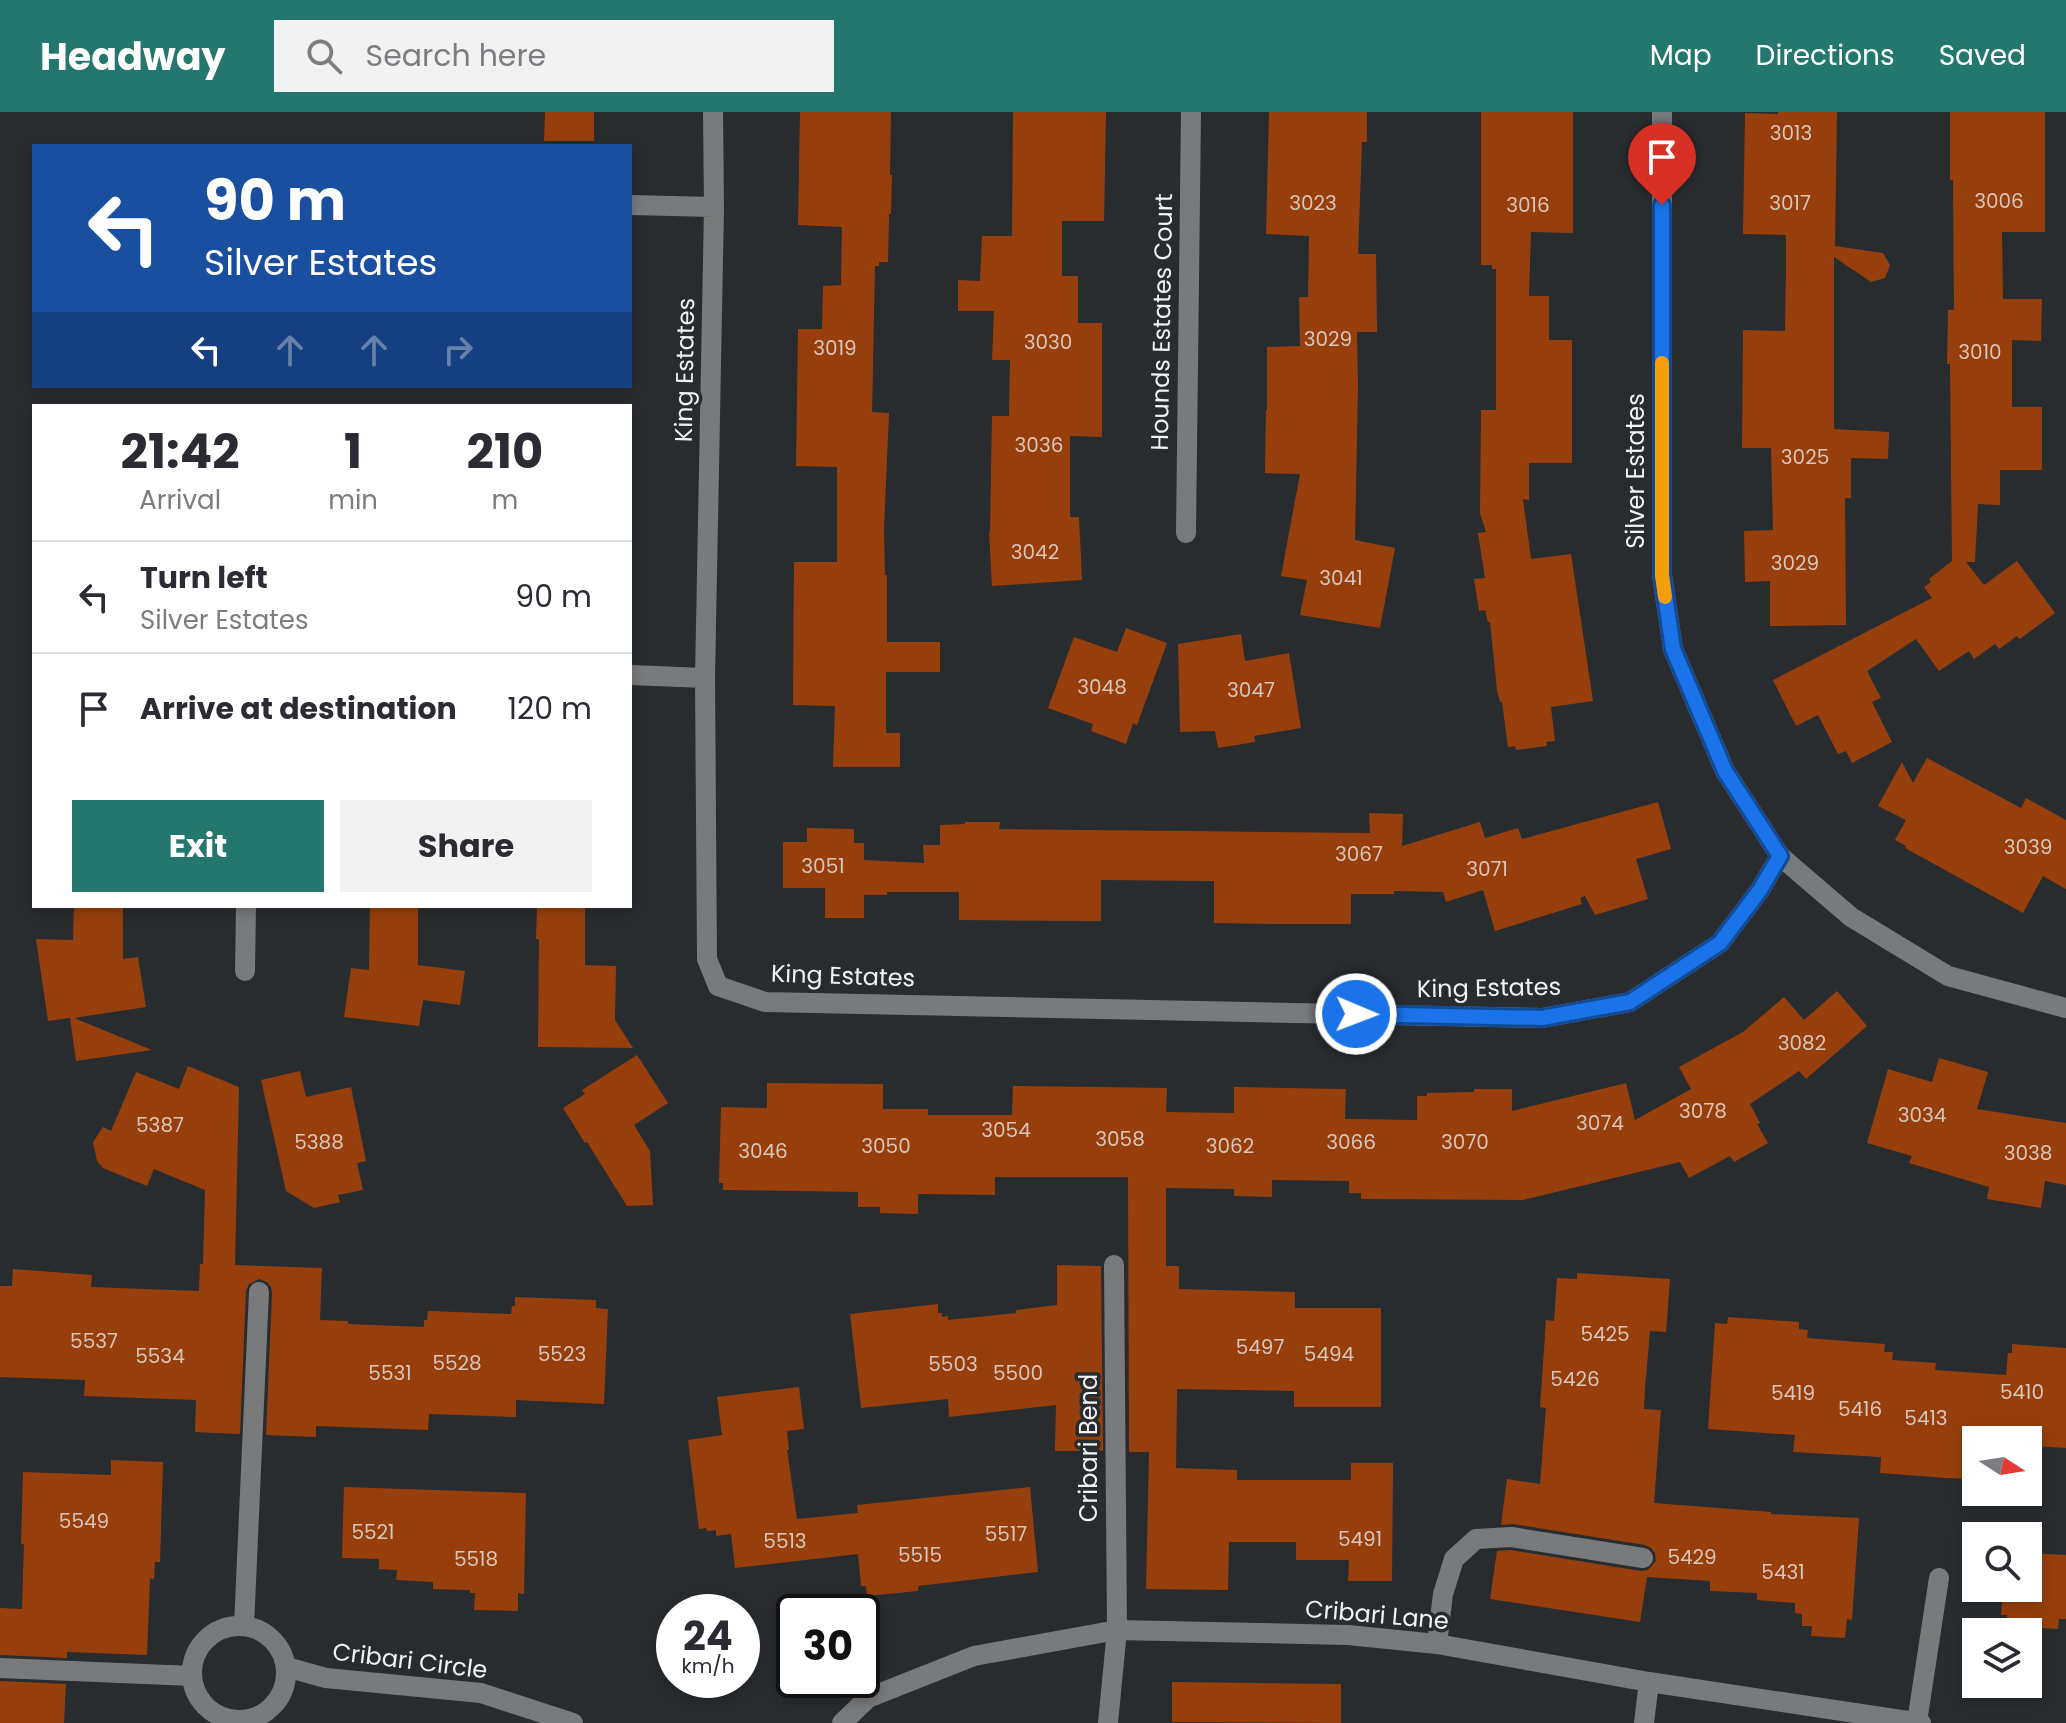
<!DOCTYPE html>
<style>
:root{--surface:#fff;--page:#f2f2f3;--text:#2b2b33;--muted:#7c7c81;--line:#e1e1e2;--accent:#23776c}
body{margin:0;font-family:Poppins,sans-serif;background:var(--page);color:var(--text);height:100vh;display:flex;flex-direction:column;font-size:30px;white-space:nowrap}
*{box-sizing:border-box;margin:0}
p{font-size:26px;color:var(--muted)}
.icon{flex:none;width:44px;height:44px;fill:none;stroke:currentColor;stroke-width:2;stroke-linecap:round;stroke-linejoin:round}
.map{position:relative;flex:1;overflow:hidden}
.panel{position:absolute;left:32px;top:292px;width:600px;height:504px;display:flex;flex-direction:column;background:var(--surface);border-radius:0px;box-shadow:0 4px 12px #0003}
.panel>*{flex:none}
.guide{position:absolute;left:32px;top:32px;width:600px;height:244px;border-radius:0px;box-shadow:0 4px 12px #0003;background:#1a4fa0;color:#fff;overflow:hidden}
.needle{width:52px;rotate:102deg}
.buttons{position:absolute;left:1962px;top:1314px;display:grid;gap:16px}
.buttons a{display:grid;place-items:center;width:80px;height:80px;border-radius:0px;background:var(--surface);box-shadow:0 4px 12px #0003;font-size:40px}
.speed{position:absolute;left:656px;top:1482px;display:flex;gap:16px;font-size:40px;font-weight:700;text-align:center}
.speed>*{display:grid;place-content:center;width:104px;height:104px;border-radius:50%;background:var(--surface);box-shadow:0 4px 12px #0003;line-height:1}
.speed small{font-size:20px;font-weight:400}
.speed .limit{border:4px solid #111;border-radius:12px;background:#fff;color:#111}
.pin{position:absolute;display:grid;place-items:center;width:68px;height:68px;color:#fff;margin:-82px -34px;border-radius:50% 50% 50% 0;rotate:-45deg;box-shadow:0 0 8px #0007}
.pin .icon{rotate:45deg}
.me{position:absolute;width:88px;margin:-44px;rotate:91deg;stroke-linejoin:round;filter:drop-shadow(0 0 6px #0008)}
.turn{display:flex;align-items:center;gap:28px;height:168px;padding:0 40px;font-size:36px}
.turn .icon{width:104px;height:104px;stroke-width:2.5}
.turn b{display:block;font-size:56px;line-height:68px}
.lanes{display:flex;align-items:center;height:76px;padding:0 40px;background:#0003;justify-content:center;gap:40px;direction:ltr}
.lanes .off{opacity:.35}
.eta{display:flex;justify-content:space-evenly;align-items:center;height:136px;text-align:center}
.eta b{font-size:48px;font-weight:700;line-height:56px}
.cta{display:flex;gap:16px;margin-top:auto;padding:16px 40px}
.cta a{flex:1;height:92px;border-radius:0px;background:var(--accent);color:#fff;font-size:32px;font-weight:700;line-height:92px;text-align:center}
.cta a+a{background:var(--page);color:var(--text)}
ul{padding:0;list-style:none}
li{display:flex;align-items:center;gap:24px;height:112px;padding:0 40px;border-top:2px solid var(--line)}
li div{flex:1}
li b{display:block;font-size:30px}
li em{font-style:normal}
header{display:flex;align-items:center;gap:48px;box-sizing:border-box;height:112px;padding:0 40px;background:var(--accent);color:#fff}
header strong{font-size:38px}
nav{display:flex;gap:44px;margin-inline-start:auto;font-size:28px}
.search{width:560px;height:72px;background:var(--page);display:flex;align-items:center;gap:20px;box-sizing:border-box;padding:0 28px;border-radius:0px;color:var(--muted);font-size:30px}
.map>svg:first-child{display:block}
.building{fill:#963f0c}
.lines{fill:none;stroke-linecap:round;stroke-linejoin:round}
.minor{stroke:#787a7b;stroke-width:20}
.route-casing{stroke:#114b97;stroke-width:20}
.route{stroke:#1a73e8;stroke-width:14}
.slow{stroke:#f59e0b;stroke-width:14}
.labels{text-anchor:middle;stroke-width:7;stroke-linejoin:round;paint-order:stroke}
.number-label{font-size:20px;fill:#dac5ba}
.street-label{font-size:24px;fill:#f0f2f4;stroke:#292c2f}
</style>
<header>
<strong>Headway</strong>
<div class="search"><svg class="icon" aria-label="search" viewBox="0 0 24 24"><circle cx="10" cy="10" r="6"/><path d="M15 15l6 6"/></svg>Search here</div>
<nav><a>Map</a><a>Directions</a><a>Saved</a></nav>
</header>
<div class="map">
<svg width="2066" height="1611" viewBox="0 0 2066 1611">
<rect width="100%" height="100%" fill="#292c2f"/>
<path class="building" d="M545,0h49v29h-50z
M800,0h91l-1,63h2l-1,39h-2l-1,48h-9v4h-4l-3,146 17,1 -5,115 1,47h2v67h53v30h-54v61h14v34h-67l2,-61 -42,-1 1,-143h43v-95l-41,-1 2,-137h24l1,-43 18,-1 1,-58 -44,-2z
M1013,0h93l-2,109h-42v55h16v47h24v114l-32,-1v81h9l3,63 -90,6 -3,-54h1l2,-116h17l1,-56h-18l2,-49h-36v-31l22,1 2,-45h30z
M1269,0h98v30h-5l-4,112h18l1,78h-20l1,53 -3,155 40,8 -15,80 -80,-13 7,-35 -26,-4 19,-102 -35,-1 1,-63h1v-63l33,-1 -1,-49h9l1,-61 -43,-2z
M1481,0h92v121l-42,-1 -2,64h20v44h23v123h-43v37l-6,-1 8,60 40,-5 22,147 -42,6 4,34 -9,1 1,4 -31,4 -1,-4 -7,1 -6,-45h-2l-3,-12 -7,-68h-2l-3,-12 -6,1 -5,-32 11,-1 -7,-45 8,-1 -6,-19 1,-103h15v-141h-4v-4h-11z
M1778,0h59l-2,134 48,7 7,12 -5,13 -14,4 -37,-25v172l55,3 -1,27 -37,-1v40h-6l1,127 -76,1v-45l-25,1 -1,-51 29,-1 -2,-82h-29l1,-118 42,1 1,-61v-35l-43,-1 2,-121 33,1z
M1950,0h95v120h-43l1,67h39l-1,42 -29,-1v67h30v63h-42v35l-22,-1 -3,58h-9l18,23 33,-24 38,52 -35,26 -3,-3 -18,13 -4,-5 -21,15 -5,-8 -30,20 -23,-32 -49,32 14,27 -9,4 20,40 -40,21 -6,-12 -8,3 -20,-39 -22,11 -23,-46 159,-82 -8,-11 7,-5 -2,-3 23,-18 -2,-197h-3l1,-54h6l-1,-130h-3z
M1126,516l41,15 -30,82 -4,-2 -7,21 -35,-13 2,-7 -45,-16 26,-71 43,15z
M1241,522l4,27 44,-8 12,75 -47,8 1,6 -37,6 -3,-17 -35,1 -2,-88z
M1927,646l94,50 5,-10 40,22v69l-23,-13 -20,37 -118,-65 1,-2 -11,-6 11,-20 -28,-14 24,-44 11,21z
M1658,690l13,47 -35,10 12,40 -53,16 -10,-19 -5,2 2,6 -87,27 -12,-41 -37,12 -3,-10 -49,-1v3h-43v30h-75l-62,-1v-42l-113,-1v41l-142,-1v-28h-72v3h-23v23h-39v-30h-42v-46h24v-14l47,1v14h10v17l60,3 -1,-18h17v-20l25,-1v-2h35l-1,7 371,4 -1,-20 34,1 -1,32 78,-24 5,16 33,-10 4,11z
M74,794h49v53l15,-2 8,50 -72,11 78,32 -76,11 -6,-43 -22,3 -12,-82 37,1z
M370,794h48v59l47,6 -5,34 -37,-5 -4,26 -75,-9 7,-49 18,2z
M537,794h48v59l31,1 -1,54 18,28 -95,-1 1,-108h-3z
M1837,879l30,35 -61,53 -7,-8 -49,33 10,19 -3,1 11,19 -34,19 -4,-6 -41,22 -9,-16 -157,38 -162,-1v-6h-12v-12l-77,-1v17l-38,-1v-7l-68,-1v78h13v23l116,3v16h86v99h-87v-16l-117,-2 -1,79 61,2v10h114v-17h42l-1,118h-44l1,-21h-53v-18h-67l-1,48 -82,-1 3,-137h-20l-1,-275h-133v18l-77,-1v20l-38,-1v-6h-22v-15l-135,-2v-7h-4l2,-76 46,1v-25l116,1v25h45v6h84l1,-29 154,2 -1,24 68,1v-26l112,2 -1,30 72,1v-24h10v-3l47,-1v-3h38v22l114,-28 9,37 56,-31 -12,-22 64,-35 41,-35 20,23z
M637,943l31,48 -34,22 16,26 3,54 -26,1 -40,-64 -2,1 -22,-35 22,-14 -3,-4z
M1939,946l49,14 -11,37 89,14v62l-21,-4 -4,27 -54,-9 2,-12 -80,-24 3,-7 -45,-13 21,-74 44,13z
M188,954l51,21 -4,178 87,3 -2,52 28,1v3l76,3v-7h3l1,-9 83,3 1,-8h3v-9l81,3v8l12,1 -4,95 -88,-4v17l-87,-3 -1,16 -112,-4v11l-50,-2 6,-142 -1,-6 -4,-5 -8,-3 -10,5 -3,7 -6,143 -45,-2 1,-32 -112,-4 1,-16 -85,-3v-91h12l1,-17 79,6 -1,12 108,4 1,-27h3l2,-74 -51,-21 -7,17 -44,-18 -6,-7 -4,-19 10,-15 8,4 25,-59 43,17z
M300,959l6,26 45,-10 15,74 -9,2 6,27 -25,5 2,7 -26,6 -28,-17 -25,-111z
M1057,1153l44,1 2,185h-48l1,-46 -107,12 -1,-18 -87,9 -11,-94 88,-10v9h4v4l6,-1v4l68,-7v-3l41,-5z
M1577,1161l93,6 -4,53 -16,-1 -5,57 -1,21 17,1 -7,93 117,9v2l88,4 -7,102 -5,-1 -2,19 -34,-2 1,-10h-10v-12l-7,-1v-10l-38,-3v-7l-47,-2v-10l-63,-4 -7,45 -150,-23 7,-48 13,-1 131,21 7,-1 8,-9 -1,-8 -4,-5 -6,-3 -132,-21 -12,1 6,-46 33,5 6,-76 -6,-1 6,-87 8,1 3,-43 20,1z
M1728,1205l71,5v7l9,1 -1,8 78,6 -1,8h9l-1,8 44,3 -1,7 71,5 2,-22h4v-9l54,4v100l-33,-2v3h-5v-9h-52v39l-30,-1 -66,-5 1,-16 -88,-5 2,-17 -87,-6 7,-106 12,1z
M799,1275l5,42 -17,2 2,19h-2l10,69 61,-6 -1,-8 173,-18 8,85 -120,14v5l-51,5 -1,-10h-5l-3,-32 -123,14 -4,-34 -15,2v-6l-9,1 -1,-3 -7,1 -11,-89 34,-5 -5,-38z
M111,1348l52,2 -3,100h-5l-1,17 -4,-1 -3,77 -80,-3v6l-67,-3v-47l22,1 2,-65h-3l2,-72 88,3z
M344,1375l182,6 -2,101 -6,-1v18l-44,-1 1,-17h-5v-3l-37,-1v-7l-37,-2 1,-10 -18,-1v-10l-37,-1z
M2028,1441l38,2v64h-7l-1,10 -52,-3 1,-11h-6l2,-27h25z
M0,1569l66,3 -2,39h-64z
M1172,1570l169,2v39l-169,-1z"/>
<g class="lines">
<path class="minor" d="M713,0l1,95 -9,471 2,281 11,27 47,16 777,16 88,-16 90,-59 40,-53 20,-34
M1662,0v463l11,74 52,122 55,85 71,61 97,59 118,32
M630,93l84,2
M1186,421l5,-421
M630,563l75,3
M245,859l1,-65
M244,1514l15,-334
M192 1561a47 47 0 1 1 94 0a47 47 0 1 1-94 0Z
M1437,1532l6,-50 11,-35 22,-20 35,-2 132,21
M286,1555l40,11 155,15 92,30
M0,1556l192,8
M1917,1610l22,-144
M842,1611l26,-25 106,-42 143,-26 231,5 89,9 212,38 272,41
M1108,1611l9,-93 -3,-365
M1644,1611l5,-41"/>
</g>
<g class="lines">
<g class="route-casing">
<path id="route" d="M1356,902l186,4 88,-16 90,-59 40,-53 20,-34 -55,-85 -52,-122 -11,-74v-370"/>
</g>
<use href="#route" class="route"/>
<path class="slow" d="M1662,251v212l3,22"/>
</g>
<g class="labels">
<g class="number-label">
<text x="1791" y="28">3013</text>
<text x="1999" y="96">3006</text>
<text x="1313" y="98">3023</text>
<text x="1790" y="98">3017</text>
<text x="1528" y="100">3016</text>
<text x="1328" y="234">3029</text>
<text x="1048" y="237">3030</text>
<text x="835" y="243">3019</text>
<text x="1980" y="247">3010</text>
<text x="1039" y="340">3036</text>
<text x="1805" y="352">3025</text>
<text x="1035" y="447">3042</text>
<text x="1795" y="458">3029</text>
<text x="1341" y="473">3041</text>
<text x="1102" y="582">3048</text>
<text x="1251" y="585">3047</text>
<text x="2028" y="742">3039</text>
<text x="1359" y="749">3067</text>
<text x="823" y="761">3051</text>
<text x="1487" y="764">3071</text>
<text x="1802" y="938">3082</text>
<text x="1703" y="1006">3078</text>
<text x="1922" y="1010">3034</text>
<text x="1600" y="1018">3074</text>
<text x="160" y="1020">5387</text>
<text x="1006" y="1025">3054</text>
<text x="1120" y="1034">3058</text>
<text x="319" y="1037">5388</text>
<text x="1351" y="1037">3066</text>
<text x="1465" y="1037">3070</text>
<text x="886" y="1041">3050</text>
<text x="1230" y="1041">3062</text>
<text x="763" y="1046">3046</text>
<text x="2028" y="1048">3038</text>
<text x="1605" y="1229">5425</text>
<text x="94" y="1236">5537</text>
<text x="1260" y="1242">5497</text>
<text x="562" y="1249">5523</text>
<text x="1329" y="1249">5494</text>
<text x="160" y="1251">5534</text>
<text x="457" y="1258">5528</text>
<text x="953" y="1259">5503</text>
<text x="390" y="1268">5531</text>
<text x="1018" y="1268">5500</text>
<text x="1575" y="1274">5426</text>
<text x="2022" y="1287">5410</text>
<text x="1793" y="1288">5419</text>
<text x="1860" y="1304">5416</text>
<text x="1926" y="1313">5413</text>
<text x="84" y="1416">5549</text>
<text x="373" y="1427">5521</text>
<text x="1006" y="1429">5517</text>
<text x="1360" y="1434">5491</text>
<text x="785" y="1436">5513</text>
<text x="920" y="1450">5515</text>
<text x="1692" y="1452">5429</text>
<text x="476" y="1454">5518</text>
<text x="1783" y="1467">5431</text>
</g>
<g class="street-label">
<text transform="translate(1162 210) rotate(-89)" y="8">Hounds Estates Court</text>
<text transform="translate(685 258) rotate(-89)" y="8">King Estates</text>
<text transform="translate(1636 359) rotate(-90)" y="8">Silver Estates</text>
<text transform="translate(843 864) rotate(2)" y="8">King Estates</text>
<text transform="translate(1489 876) rotate(-1)" y="8">King Estates</text>
<text transform="translate(1089 1336) rotate(-90)" y="8">Cribari Bend</text>
<text transform="translate(1377 1503) rotate(5)" y="8">Cribari Lane</text>
<text transform="translate(410 1549) rotate(7)" y="8">Cribari Circle</text>
</g>
</g>
</svg>
<div class="buttons">
<a><svg class="needle" viewBox="-14 -14 28 28"><path d="M0-13l5 13h-10z" fill="#e53935"/><path d="M0 13l5-13h-10z" fill="#7c7c81"/></svg></a>
<a><svg class="icon" aria-label="search" viewBox="0 0 24 24"><circle cx="10" cy="10" r="6"/><path d="M15 15l6 6"/></svg></a>
<a><svg class="icon" aria-label="layers" viewBox="0 0 24 24"><path d="M12 4l9 5-9 5-9-5zM3 14l9 5 9-5"/></svg></a>
</div>
<div class="speed"><div>24<small>km/h</small></div><div class="limit">30</div></div>
<div class="pin" style="left:1662px;top:93px;background:#d93025"><svg class="icon" aria-label="arrive" viewBox="0 0 24 24"><path d="M6 21V4h12l-3 4 3 4H6"/></svg></div>
<svg class="me" style="left:1356px;top:902px" viewBox="-20 -20 40 40"><circle r="17" fill="#1a73e8" stroke="#fff" stroke-width="3"/><path d="M0-11L8 9 0 5-8 9z" fill="#fff"/></svg>
<div class="guide">
<div class="turn"><svg class="icon" aria-label="left" viewBox="0 0 24 24"><path d="M17 20v-9H6M10 6l-5 5 5 5"/></svg><div><b>90 m</b>Silver Estates</div></div>
<div class="lanes"><svg class="icon" aria-label="left" viewBox="0 0 24 24"><path d="M17 20v-9H6M10 6l-5 5 5 5"/></svg><svg class="icon off" aria-label="ahead" viewBox="0 0 24 24"><path d="M12 20V5M6 11l6-6 6 6"/></svg><svg class="icon off" aria-label="ahead" viewBox="0 0 24 24"><path d="M12 20V5M6 11l6-6 6 6"/></svg><svg class="icon off" aria-label="right" viewBox="0 0 24 24"><path d="M7 20v-9h11M14 6l5 5-5 5"/></svg></div>
</div>
<section class="panel">
<div class="eta">
<div><b>21:42</b><p>Arrival</p></div>
<div><b>1</b><p>min</p></div>
<div><b>210</b><p>m</p></div>
</div>
<ul>
<li><svg class="icon" aria-label="left" viewBox="0 0 24 24"><path d="M17 20v-9H6M10 6l-5 5 5 5"/></svg><div><b>Turn left</b><p>Silver Estates</p></div><em>90 m</em></li>
<li><svg class="icon" aria-label="arrive" viewBox="0 0 24 24"><path d="M6 21V4h12l-3 4 3 4H6"/></svg><div><b>Arrive at destination</b></div><em>120 m</em></li>
</ul>
<div class="cta"><a>Exit</a><a>Share</a></div>
</section>
</div>
